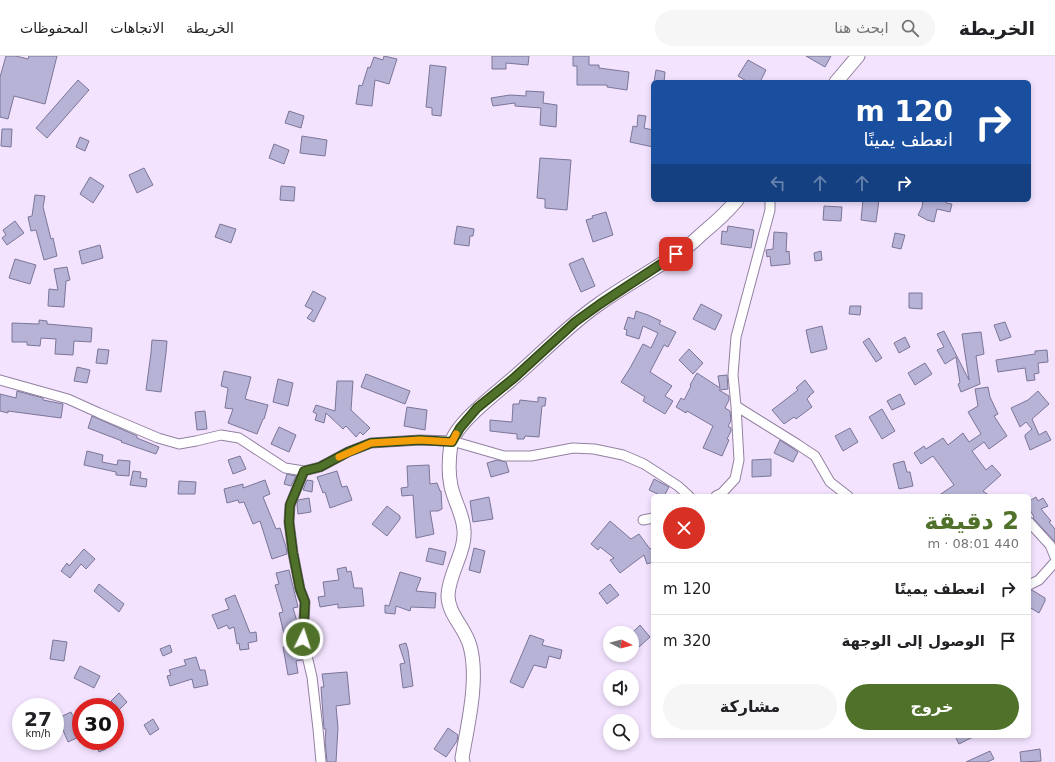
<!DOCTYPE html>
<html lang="ar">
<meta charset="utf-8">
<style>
:root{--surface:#fff;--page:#f6f6f6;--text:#202124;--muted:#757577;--line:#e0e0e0;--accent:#507129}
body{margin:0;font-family:"DejaVu Sans",Vazirmatn,sans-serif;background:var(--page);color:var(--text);direction:rtl;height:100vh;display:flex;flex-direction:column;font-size:15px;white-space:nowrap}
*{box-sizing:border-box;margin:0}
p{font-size:13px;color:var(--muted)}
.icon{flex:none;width:22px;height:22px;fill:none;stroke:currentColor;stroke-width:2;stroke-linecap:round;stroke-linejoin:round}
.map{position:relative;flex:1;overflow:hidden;direction:ltr}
.panel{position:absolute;left:651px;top:438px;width:380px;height:244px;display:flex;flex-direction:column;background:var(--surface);border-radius:6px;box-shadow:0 2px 6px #0003;direction:rtl}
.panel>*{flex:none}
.top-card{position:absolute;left:651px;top:24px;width:380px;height:122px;border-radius:6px;box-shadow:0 2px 6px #0003;direction:rtl;background:#1a4fa0;color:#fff;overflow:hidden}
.needle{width:26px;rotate:96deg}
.buttons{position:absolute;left:603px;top:570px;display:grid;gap:8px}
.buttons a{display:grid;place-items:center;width:36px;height:36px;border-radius:50%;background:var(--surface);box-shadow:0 2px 6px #0003;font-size:20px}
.speed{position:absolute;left:12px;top:642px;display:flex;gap:8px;font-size:20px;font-weight:700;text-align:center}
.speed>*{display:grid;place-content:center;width:52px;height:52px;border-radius:50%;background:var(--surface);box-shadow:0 2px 6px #0003;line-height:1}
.speed small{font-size:10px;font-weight:400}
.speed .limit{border:6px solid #d22;background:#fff;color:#111}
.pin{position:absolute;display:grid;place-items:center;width:34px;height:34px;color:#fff;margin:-17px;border-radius:8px;box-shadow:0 2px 6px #0006}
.me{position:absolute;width:44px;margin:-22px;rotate:4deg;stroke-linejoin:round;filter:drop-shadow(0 0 3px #0008)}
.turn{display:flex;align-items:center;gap:14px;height:84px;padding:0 12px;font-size:18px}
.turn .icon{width:52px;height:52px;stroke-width:2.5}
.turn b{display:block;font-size:28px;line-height:34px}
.lanes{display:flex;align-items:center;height:38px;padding:0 12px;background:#0003;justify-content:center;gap:20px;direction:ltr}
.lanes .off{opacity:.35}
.round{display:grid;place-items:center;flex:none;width:42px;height:42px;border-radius:21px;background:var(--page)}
.overview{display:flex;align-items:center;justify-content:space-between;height:68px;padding:0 12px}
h1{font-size:24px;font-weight:600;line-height:30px;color:var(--accent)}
.action{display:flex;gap:8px;margin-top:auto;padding:8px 12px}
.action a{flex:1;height:46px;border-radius:24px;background:var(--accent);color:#fff;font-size:16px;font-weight:600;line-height:46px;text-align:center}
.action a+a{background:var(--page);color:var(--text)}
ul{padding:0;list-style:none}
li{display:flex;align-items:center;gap:12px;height:52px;padding:0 12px;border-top:1px solid var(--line)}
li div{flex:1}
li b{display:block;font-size:15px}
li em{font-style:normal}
header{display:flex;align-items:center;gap:24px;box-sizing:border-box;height:56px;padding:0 20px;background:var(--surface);border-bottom:1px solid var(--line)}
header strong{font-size:19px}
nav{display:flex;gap:22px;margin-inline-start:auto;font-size:14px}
.search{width:280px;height:36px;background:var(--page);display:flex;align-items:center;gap:10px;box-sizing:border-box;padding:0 14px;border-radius:22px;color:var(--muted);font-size:15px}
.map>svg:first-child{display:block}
.building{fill:#b7b3d7;stroke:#7b7698}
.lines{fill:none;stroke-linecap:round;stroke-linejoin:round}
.minor-casing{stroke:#9381a1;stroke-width:11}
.secondary-casing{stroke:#9381a1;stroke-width:15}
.minor{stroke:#fff;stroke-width:9}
.secondary{stroke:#fff;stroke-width:13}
.route-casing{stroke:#34491b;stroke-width:10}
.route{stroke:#507129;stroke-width:7}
.slow{stroke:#f59e0b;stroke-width:7}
</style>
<header>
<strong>الخريطة</strong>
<div class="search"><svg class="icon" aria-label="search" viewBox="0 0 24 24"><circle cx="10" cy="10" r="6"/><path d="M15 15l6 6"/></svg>ابحث هنا</div>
<nav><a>الخريطة</a><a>الاتجاهات</a><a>المحفوظات</a></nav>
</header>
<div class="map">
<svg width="1055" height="706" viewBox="0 0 1055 706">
<rect width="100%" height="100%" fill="#f3e3ff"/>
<path class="building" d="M6,0h10l12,3 1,-3h28l-12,48 -31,-8 -6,23 -8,-2v-40z
M384,0l13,3 -8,25 -14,-4 -3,26 -16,-2 3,-19 3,1 6,-19 2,1 4,-11 9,3z
M492,0h37l-1,9 -22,-2v6h-14z
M573,0h16v9h10v3l30,4 -2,18 -20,-3v-2h-30v-19h-4z
M806,0h25l-6,11z
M748,4l18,10 -6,12h-12l-10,-6z
M430,9l16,2 -5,49 -9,-1v-7l-6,-1z
M656,14l9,2 -1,10h-10z
M78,24l11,10 -42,48 -11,-10z
M526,35l18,1 -1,11 14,2 -1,22 -16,-2 1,-17 -26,-2v-3l-22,3 -2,-8 19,-3 16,1z
M289,55l15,5 -3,12 -16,-5z
M638,59l8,1 -2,12 9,2v17l-23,-5 3,-16 4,1z
M2,73h10l-1,18 -10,-1z
M302,80l25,4 -2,16 -25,-3z
M80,81l9,4 -4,10 -9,-4z
M274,88l15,6 -5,14 -15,-6z
M540,102l31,2 -4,50 -22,-2v-9l-8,-1z
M144,112l9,17 -16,8 -8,-18z
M90,121l14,9 -11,17 -13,-9z
M281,130l14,1 -1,14 -14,-1z
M35,139l10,1 -2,11 8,32 2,-1 4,18 -13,4 -8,-30 -5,1 -3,-14 4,-1z
M863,144h16l-3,22 -15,-2z
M923,144h24l-1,3 6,1 -2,8 -13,-3 -3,13 -7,-2 -9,-5 4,-8z
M824,150l18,1 -1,14 -18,-1z
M606,156l7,23 -20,7 -7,-22 7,-2 -1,-2z
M15,165l9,12 -17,12 -5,-7 4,-3 -3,-5z
M220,168l16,5 -5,14 -16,-6z
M457,170l17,3 -1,7h-3l-1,10 -15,-2z
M728,170l26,4 -3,18 -30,-4 1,-13 5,1z
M774,176l13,1 -1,19 3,-1 1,13 -19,2 -1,-10 -3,1 -1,-7 7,-1z
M895,177l10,2 -4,14 -9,-2z
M100,189l3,13 -21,6 -3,-13z
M821,195l1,9 -7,1 -1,-8z
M583,202l12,28 -14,6 -12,-28z
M15,203l21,6 -6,19 -21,-6z
M67,211l3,13 -4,1 -2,26 -16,-1 1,-17 9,1 -4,-21z
M313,235l13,7 -12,24 -7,-4 6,-8 -8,-4z
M909,237h13v16l-13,-1z
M701,248l21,11 -7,15 -22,-11z
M850,250h11l-1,9 -11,-1z
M636,255l12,4 13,6 -2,3 17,8 -8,15 -4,-2 -14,27 22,14 -7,10 8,5 -8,13 -22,-13 2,-4 -24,-15 9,-14 13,-24 8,4 7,-15 -15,-7 -4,13 -13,-4 1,-5 -3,-1 4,-12 6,2z
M39,264l8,1v3l45,4 -1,14 -17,-1 -1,14 -18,-1 1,-15 -15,-1 -1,8 -13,-1v-3h-15v-19l27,1z
M1005,266l6,15 -11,4 -6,-16z
M822,270l5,23 -16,4 -5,-23z
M944,275l25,49 -7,-46 19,-2 3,22 -8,2 4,28 -19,8 -3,-8 2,-1 -4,-26 -11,7 -8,-14 7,-3 -7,-13z
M905,281l5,10 -11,6 -5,-10z
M869,282l13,20 -6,4 -13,-20z
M152,284l15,1 -1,12 -5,39 -15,-2 5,-37z
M98,293l11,1 -2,14 -11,-1z
M689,293l14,14 -10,11 -14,-14z
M1047,294l1,12 -10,1 1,10 -5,1 1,6 -8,1 -2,-13 -27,4 -2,-12 39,-6v-3z
M925,307l7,11 -17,11 -7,-12z
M77,311l13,3 -3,13 -13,-2z
M224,315l27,6 -6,22 23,6 -4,14h-1l-6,15 -29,-11 5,-14 -8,-1 3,-20 -7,-2z
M697,317l23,15 -2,-12 9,-1 1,14 -9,1 10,6v4l-4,8 5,3 1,10 -3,5 3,2v3l-4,8 2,1 -7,16 -19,-8 10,-22 -26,-15 -1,2 -10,-6 5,-9 3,2 7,-14 -1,-1z
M366,318l44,17 -5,13 -44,-17z
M278,323l15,4 -5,23 -15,-4z
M805,324l9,12 -5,4h1l-3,3 5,8 -16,12 -2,-2 -10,7 -12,-14 26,-20 -2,-2z
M337,325h16l-2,29 19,18 -7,7 -3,-3 -4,5 -10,-11 -3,3 -17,-16 -2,10 -9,-3 2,-6 -4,-2 3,-7 19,6z
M988,331l2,10 8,17 -4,2 13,20 -18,13 -5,-7 -12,9 14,19 6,-5 9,10 -18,16 7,5h-52l16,-11 -21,-29 -12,8 -7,-11 10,-7 2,3 17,-11 5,7 15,-12 6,9 12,-8 -13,-22 10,-6 -3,-17z
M17,335l26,7v2l20,4 -2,14 -53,-7v2l-8,-2v-17l16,4z
M1038,335l11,13 -17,15 7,16 7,-4 5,9 -21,10 -5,-13v-2l7,-6 -6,-7 -6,5 -9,-19 17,-8z
M900,338l5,10 -13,6 -5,-9z
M538,341l8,1 -1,8h-3l-3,31 -14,-1 -1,3h-7v-5l-27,-3v-11l22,2 1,-18h6l1,-4 18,2z
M407,351l20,3 -2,20 -21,-4z
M882,353l13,22 -13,8 -13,-22z
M205,355l2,18 -10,1 -2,-18z
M92,360l45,20v2l22,9 -3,7 -35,-12 1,-1 -34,-13z
M279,371l17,8 -7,17 -18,-8z
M850,372l8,14 -15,9 -8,-15z
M780,384l18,12 -5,10 -19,-9z
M87,395l16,4 -1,7 15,3 1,-5 12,1 -1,15 -13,-1v-3l-32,-7z
M240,400l6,13 -13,5 -5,-14z
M771,403v17l-19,1v-17z
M497,404l9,2 3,10 -18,5 -4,-14z
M904,405l3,11h3l3,14 -14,3 -6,-25z
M429,409l1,19 7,-1 3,8h1l1,18 -4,2h-8l4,23 -18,4 -3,-43 -11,1 -1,-8 7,-1 -1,-21z
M133,415l8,1 -1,6 7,1 -1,8 -16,-2z
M337,415l5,16 5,-1 5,14 -22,8 -5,-16 -2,1 -6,-16z
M287,418l9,2 -5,10 -7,-2z
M654,423l15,8 -5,9h-2l-13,-6z
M265,424l5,14 -7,3 13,32 4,-1 6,19 1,7 -15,5 -12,-38 -7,3 -9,-22 -5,1 -1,-3 -11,3 -3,-14 19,-5v4z
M307,424l6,1 -1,11 -9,-2z
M179,425l17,1 -1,12h-17z
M489,441l4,22 -20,3 -3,-21z
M1036,441l2,4 5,-3 5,8 -7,3 10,12 -2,1 6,7v13l-22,-24 1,-1 -5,-9v-7z
M309,442l2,14 -13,2 -1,-9 1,-5z
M387,450l13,10v3l-13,17 -15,-12z
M610,465l21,18 8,-5 11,15 3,-2v15l-6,2 -3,-9 -24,18 -10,-13 4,-2 -14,-11 -2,3 -7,-6z
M429,492l17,4 -3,13 -17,-4z
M474,492l11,3 -5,22 -11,-3z
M84,493l11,10 -9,10 -5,-5 -11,14 -9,-7 6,-8 2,3z
M346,511l1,5 4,-1 3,17h8l2,18 -26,2v-4l-18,3 -2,-10 7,-1 -2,-14 16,-2 -2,-11z
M289,514l9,37 -5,1 5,17 -1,5 -13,4 -5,-21 4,-1 -8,-27 4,-1 -3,-11z
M400,516l21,6 -5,13 20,2 -1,15 -24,-1 -1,4 -14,-5 -1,8 -10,-1v-8l4,1z
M99,528l25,20 -5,8 -25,-21z
M610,528l9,11 -12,9 -8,-11z
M1032,534l13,8v3l-6,12 -10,-6v-16z
M235,539l15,38 6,-1 1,9 -9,2 1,6 -9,1 -1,-7 -2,1 -3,-17 -5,2 -2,-4 -9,4 -6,-14 17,-6 -4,-10z
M640,569l10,12 -11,10 -7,-9v-5z
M530,579l14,5 -2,5 20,5 -2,9 -11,-3 -3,12 -12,-3 -11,23 -13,-6z
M53,584l14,2 -3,19 -14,-2z
M406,587l2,7 5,36 -10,2 -3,-24 5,-1 -6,-18z
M298,588l4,16 -6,1 2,12 -10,2 -5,-28z
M170,589l2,7 -9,4 -3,-7z
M196,601l4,13h5l3,15 -14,3 -2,-9 -22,7 -3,-10 4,-1 -2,-5 17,-5 -2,-5z
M80,610l20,10 -6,12 -20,-10z
M347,616l3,32 -14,2 2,22 -2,34h-9l-2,-21 1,-12h-2l-3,-42h3l-2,-13z
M119,637l8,9 -8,8 -8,-9z
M71,656l10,21v3l-13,6 -10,-24z
M153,663l6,10 -9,6 -6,-10z
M448,672l10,7 -1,6 -11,16 -12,-8z
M955,680h20l-16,8z
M95,685h8l3,8 -7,3z
M1040,693l1,12 -20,1 -1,-10z
M990,695l4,8 -7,3h-21z"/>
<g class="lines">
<g class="minor-casing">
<path id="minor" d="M0,324l68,19 31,14 59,25 21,6 17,-3 25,-6 18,3 46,30 19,3 16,-4 28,-15 23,-9 49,-3 32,1 52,15h27l42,-8 21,1 29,6 21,9 34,22 11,10
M736,350l61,38 18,12 15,26 18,14
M304,415l-14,34 -1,17 4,31 7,36 5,13 -2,37 9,38 6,52 3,33
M716,440l6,-3 13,-14 4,-19 -3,-54 -3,-31 3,-38 34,-127v-10
M643,464l10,-2
M1029,466l21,23 5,12
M1029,529l10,-5 16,-18"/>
</g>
<g class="secondary-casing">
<path id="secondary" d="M836,26l22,-26
M463,706l-1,-4c6,-34 17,-79 8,-112 -5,-19 -22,-31 -22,-51 1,-22 18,-44 16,-65 -1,-16 -10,-29 -13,-44 -3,-14 -2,-29 0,-42 4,-20 45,-51 60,-64 30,-25 56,-54 88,-76 28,-20 59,-36 86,-56 7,-4 13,-11 19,-16 12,-10 23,-20 33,-32"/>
</g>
<use href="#minor" class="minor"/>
<use href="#secondary" class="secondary"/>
</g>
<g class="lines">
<g class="route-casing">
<path id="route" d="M303,583l2,-37 -5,-13 -7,-36 -4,-31 1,-17 14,-34 16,-4 28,-15 23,-9 49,-3 32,2 8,-14 17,-20 37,-30 61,-56 25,-18 76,-50"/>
</g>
<use href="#route" class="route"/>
<path class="slow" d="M339,401l32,-14 49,-3 32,2 4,-8"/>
</g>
</svg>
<div class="buttons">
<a><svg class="needle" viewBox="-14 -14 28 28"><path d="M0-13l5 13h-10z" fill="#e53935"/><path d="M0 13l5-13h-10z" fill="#757577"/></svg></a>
<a><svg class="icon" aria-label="sound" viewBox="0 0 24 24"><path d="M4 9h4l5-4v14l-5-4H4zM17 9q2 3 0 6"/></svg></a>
<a><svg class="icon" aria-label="search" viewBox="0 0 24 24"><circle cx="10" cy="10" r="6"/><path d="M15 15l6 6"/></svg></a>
</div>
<div class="speed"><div>27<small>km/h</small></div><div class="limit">30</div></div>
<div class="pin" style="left:676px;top:198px;background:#d93025"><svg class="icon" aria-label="arrive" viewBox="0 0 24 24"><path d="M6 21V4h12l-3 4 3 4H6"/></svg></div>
<svg class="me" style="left:303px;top:583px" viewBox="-20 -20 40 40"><circle r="17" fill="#507129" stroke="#fff" stroke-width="3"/><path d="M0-11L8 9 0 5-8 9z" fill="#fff"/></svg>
<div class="top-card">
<div class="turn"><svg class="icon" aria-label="right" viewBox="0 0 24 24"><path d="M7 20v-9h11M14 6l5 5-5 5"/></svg><div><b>120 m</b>انعطف يمينًا</div></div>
<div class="lanes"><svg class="icon off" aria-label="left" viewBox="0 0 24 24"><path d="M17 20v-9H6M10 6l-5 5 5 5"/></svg><svg class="icon off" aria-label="ahead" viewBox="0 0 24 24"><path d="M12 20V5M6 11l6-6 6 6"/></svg><svg class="icon off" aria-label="ahead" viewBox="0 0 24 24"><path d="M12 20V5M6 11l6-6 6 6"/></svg><svg class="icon" aria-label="right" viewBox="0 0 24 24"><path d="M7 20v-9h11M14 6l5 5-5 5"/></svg></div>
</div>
<section class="panel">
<div class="overview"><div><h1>2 دقيقة</h1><p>440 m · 08:01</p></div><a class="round" style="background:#d93025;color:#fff"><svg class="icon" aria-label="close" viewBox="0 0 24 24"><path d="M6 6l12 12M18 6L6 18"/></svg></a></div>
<ul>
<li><svg class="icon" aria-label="right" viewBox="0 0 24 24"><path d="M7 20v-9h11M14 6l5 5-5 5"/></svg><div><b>انعطف يمينًا</b></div><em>120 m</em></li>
<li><svg class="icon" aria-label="arrive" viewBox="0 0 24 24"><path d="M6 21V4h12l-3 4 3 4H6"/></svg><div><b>الوصول إلى الوجهة</b></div><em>320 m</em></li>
</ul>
<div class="action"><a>خروج</a><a>مشاركة</a></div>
</section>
</div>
